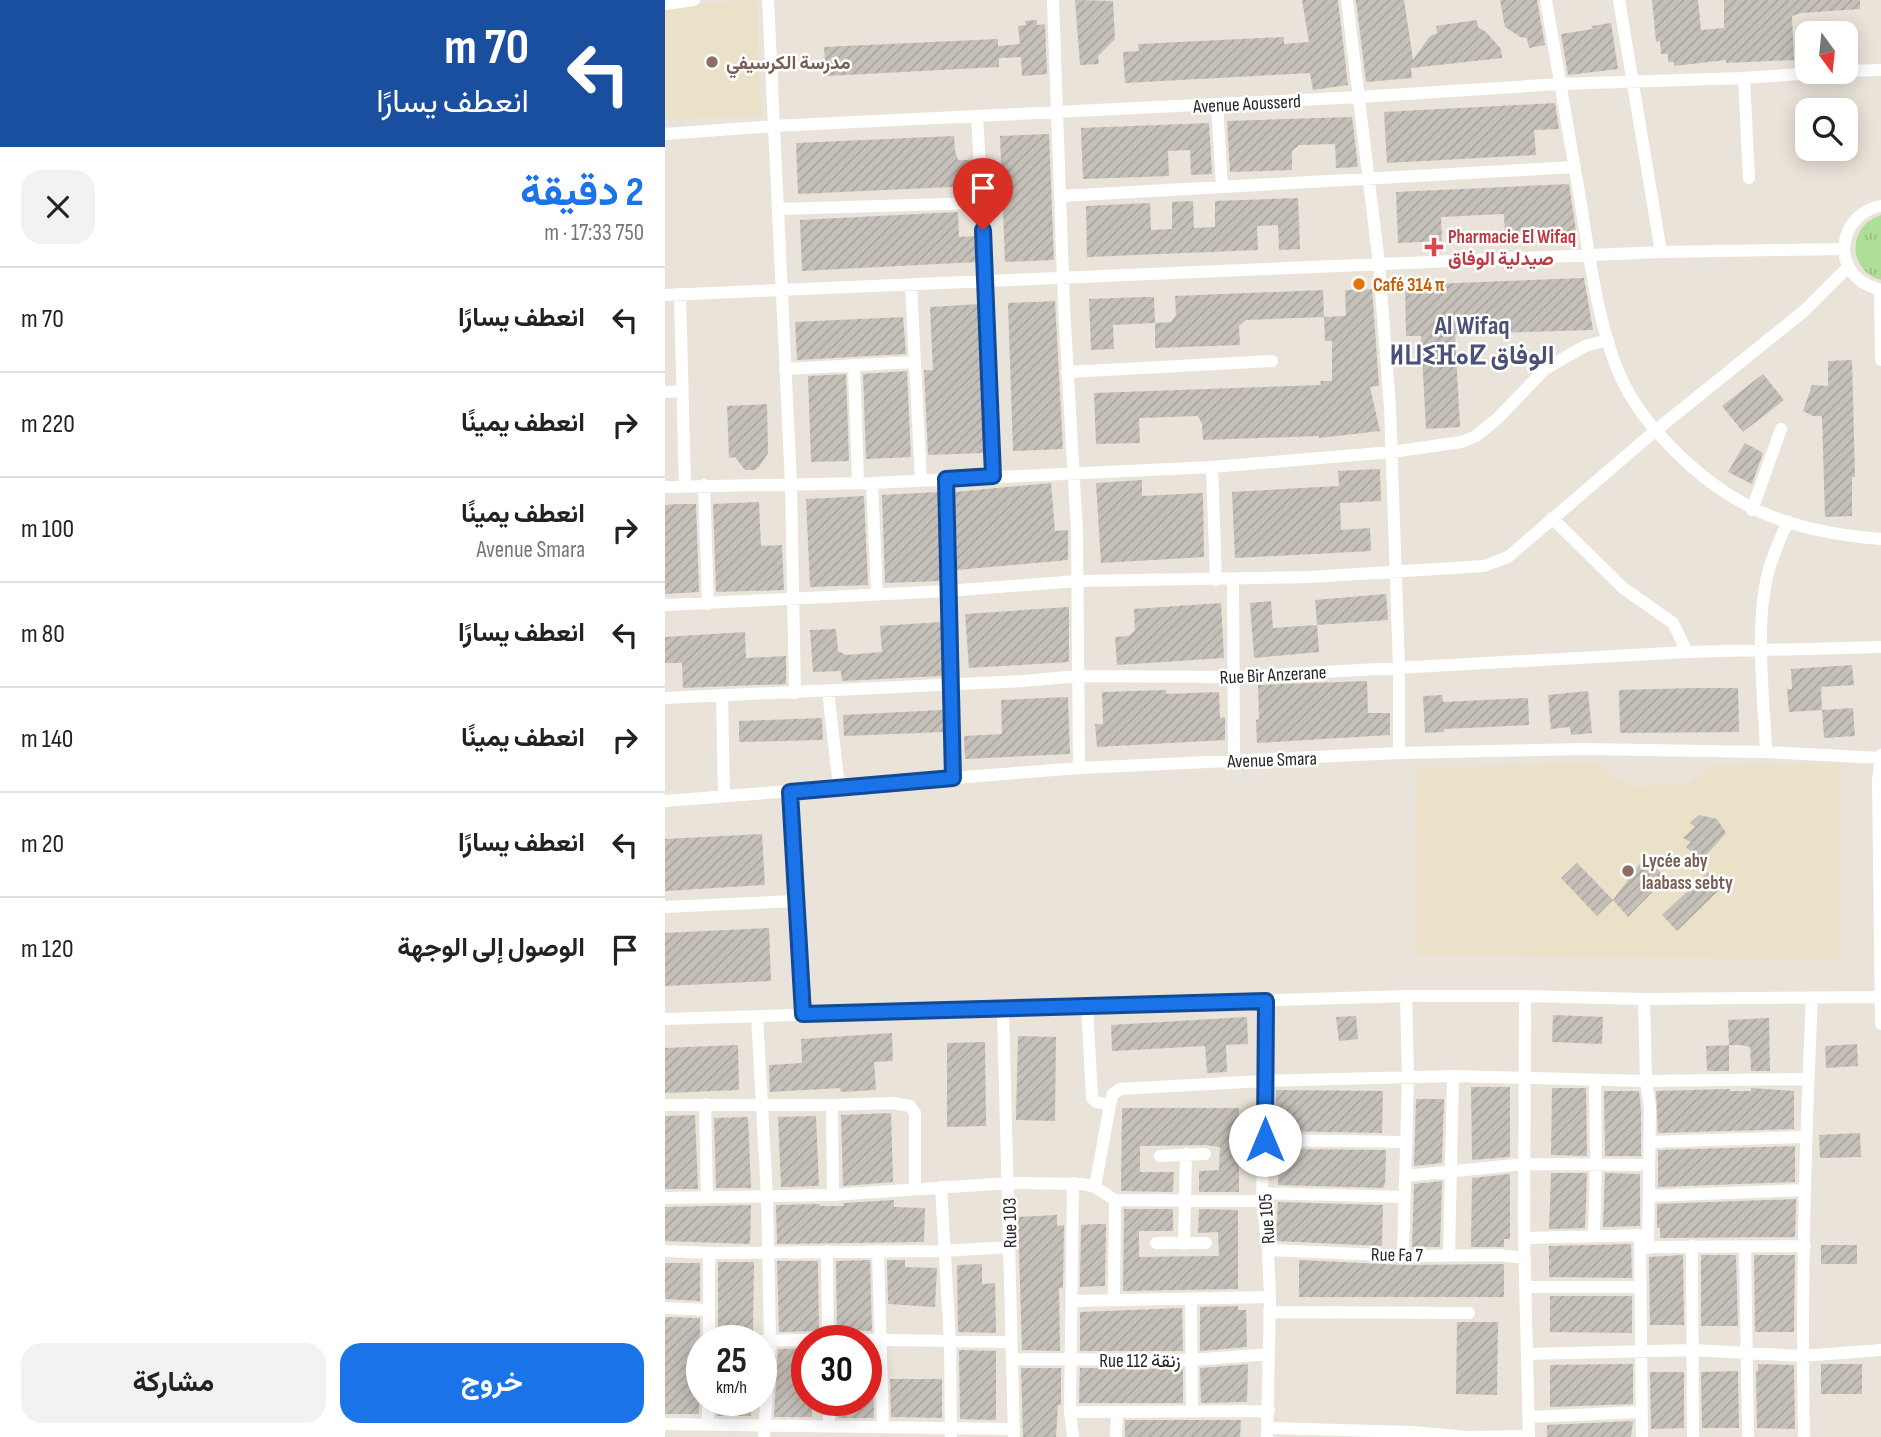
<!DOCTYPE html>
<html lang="ar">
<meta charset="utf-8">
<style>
:root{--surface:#fff;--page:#f2f2f2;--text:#222;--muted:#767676;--line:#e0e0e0;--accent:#1a73e8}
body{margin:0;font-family:"Sofia Sans Condensed",Vazirmatn,"Noto Sans Tifinagh",sans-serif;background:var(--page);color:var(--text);direction:rtl;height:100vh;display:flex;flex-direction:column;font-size:26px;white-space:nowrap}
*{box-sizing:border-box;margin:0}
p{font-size:23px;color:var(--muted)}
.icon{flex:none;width:38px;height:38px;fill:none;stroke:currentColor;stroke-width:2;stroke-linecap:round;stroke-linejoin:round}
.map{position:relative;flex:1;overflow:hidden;direction:ltr}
.details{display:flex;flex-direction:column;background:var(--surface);width:665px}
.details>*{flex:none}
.banner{background:#1a4fa0;color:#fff;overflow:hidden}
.needle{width:46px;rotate:165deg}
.controls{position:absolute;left:1130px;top:21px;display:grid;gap:14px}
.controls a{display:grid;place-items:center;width:63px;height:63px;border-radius:14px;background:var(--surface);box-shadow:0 4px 18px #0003;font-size:35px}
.speed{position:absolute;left:21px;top:1325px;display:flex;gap:14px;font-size:35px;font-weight:700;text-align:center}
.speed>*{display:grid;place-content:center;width:91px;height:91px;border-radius:50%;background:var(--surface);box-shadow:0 4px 18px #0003;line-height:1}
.speed small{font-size:18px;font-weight:400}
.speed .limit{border:10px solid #d22;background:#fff;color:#111}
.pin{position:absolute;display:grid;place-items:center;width:60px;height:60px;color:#fff;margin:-72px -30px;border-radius:50% 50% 50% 0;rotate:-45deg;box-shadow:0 0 7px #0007}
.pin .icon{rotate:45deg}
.me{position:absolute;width:77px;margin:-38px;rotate:0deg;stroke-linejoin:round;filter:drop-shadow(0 0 5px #0008)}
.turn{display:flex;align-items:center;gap:24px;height:147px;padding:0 21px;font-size:32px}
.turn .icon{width:91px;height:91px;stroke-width:2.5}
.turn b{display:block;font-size:49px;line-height:60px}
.round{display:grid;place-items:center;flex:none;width:74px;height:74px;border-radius:21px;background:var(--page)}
.summary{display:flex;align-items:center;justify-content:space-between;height:119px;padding:0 21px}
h1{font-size:42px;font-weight:700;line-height:52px;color:var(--accent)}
.primary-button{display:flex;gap:14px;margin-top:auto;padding:14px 21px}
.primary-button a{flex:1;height:80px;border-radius:21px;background:var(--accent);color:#fff;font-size:28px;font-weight:700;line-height:80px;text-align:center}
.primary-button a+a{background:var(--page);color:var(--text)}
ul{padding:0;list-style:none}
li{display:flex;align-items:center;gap:21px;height:105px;padding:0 21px;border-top:2px solid var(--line)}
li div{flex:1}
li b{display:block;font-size:26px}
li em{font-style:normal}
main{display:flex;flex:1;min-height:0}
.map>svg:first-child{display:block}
.education{fill:#ebe1c9}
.park{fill:url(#park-tufts)}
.building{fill:url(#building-hatch)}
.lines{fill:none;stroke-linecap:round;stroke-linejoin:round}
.street{stroke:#fff;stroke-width:12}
.route-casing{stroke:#114b97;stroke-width:18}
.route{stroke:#1a73e8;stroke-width:12}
.education-dot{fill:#8d6e63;stroke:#fff;stroke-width:2.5}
.health-dot{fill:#e0444e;stroke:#fff;stroke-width:2.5}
.food-dot{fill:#e8710a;stroke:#fff;stroke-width:2.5}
.labels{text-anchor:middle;stroke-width:5;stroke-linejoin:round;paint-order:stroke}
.education-label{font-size:19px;font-weight:bold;fill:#785e54;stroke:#fff;text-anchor:start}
.street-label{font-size:19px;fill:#272727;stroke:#fff}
.health-label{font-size:19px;font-weight:bold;fill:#be3a42;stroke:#fff;text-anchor:start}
.food-label{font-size:19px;font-weight:bold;fill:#c56008;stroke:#fff;text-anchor:start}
.district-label{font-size:26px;font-weight:bold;fill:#4a5176;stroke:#fff}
</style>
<main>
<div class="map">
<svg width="1216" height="1437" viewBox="0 0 1216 1437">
<defs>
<pattern id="park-tufts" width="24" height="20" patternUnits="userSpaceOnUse" patternTransform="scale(1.75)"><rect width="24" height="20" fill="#aedf97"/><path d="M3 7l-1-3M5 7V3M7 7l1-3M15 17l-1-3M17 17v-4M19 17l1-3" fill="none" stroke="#96bf82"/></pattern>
<pattern id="building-hatch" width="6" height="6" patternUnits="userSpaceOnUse" patternTransform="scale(1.75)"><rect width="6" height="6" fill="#c5c0b9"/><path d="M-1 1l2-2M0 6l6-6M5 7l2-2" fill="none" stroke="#a9a59f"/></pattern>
</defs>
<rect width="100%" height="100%" fill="#eae3d9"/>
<path class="education" d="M74,0h18l4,116 -96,4v-111z
M927,762l38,24 59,-2 21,-18 131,-2 -1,196 -424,-5 1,-186z"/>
<path class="park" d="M1216,215v65c-34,-10 -34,-54 0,-65z"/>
<path class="building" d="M410,0l38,1 2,38 -17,17 1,8 -19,1z
M637,0h36l10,85 -35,5 -3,-17 -185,10 -2,-31 16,-1 -1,-7 146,-7v7l25,-2z
M691,0h48l9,60 17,-24 7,-3 -1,-7 41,-6 1,7 8,5 15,17 1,9 -91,10 1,10 -46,4z
M835,0h37l8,45 -16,3 -2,-10 -7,-1 -15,-10z
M987,0h46l3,30 23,-2v-28h136v9l-59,4 -9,3 2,44 -68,3v-3l-52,6v-4h-6v-8h-7l-1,-13 -4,1z
M372,20v5l8,-1 2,50 -25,2 -1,-19 -22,1v9l-173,9 -2,-29 174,-8v7l22,-2 -2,-18 8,-1 -1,-4z
M946,23l7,46 -50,6 -7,-41 32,-5 -1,-3z
M890,103l4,26 -25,1 2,25 -149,8 -3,-51z
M687,117l6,50 -22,1 -1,-24 -36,1 -7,6v19l-62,2 -3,-51z
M544,123l3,51 -21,1 -1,-25 -22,1 1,25 -86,3 -2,-51z
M384,134l5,126 -49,2 -5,-126z
M289,136l1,15 3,9h13l1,26 -174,8 -2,-51z
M904,184l8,54 -72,1 -1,-25 -63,3 1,24 -44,2 -2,-51z
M633,198l2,51 -21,1 -1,-25 -21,1 1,24 -171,7 -1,-51 64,-3 1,27 21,-1v-27l21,-1 1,27 21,-1v-26z
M293,212l1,25 16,-1 2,26 -175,9 -2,-51z
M919,278l9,52 -138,4 5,93 -34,2 -5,-93h-15l-1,-51z
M707,289l7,97 -9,1 10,44 -61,7v-2l-116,4 -1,-16 -4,-8 -59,2 1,25 -44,1 -2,-51 227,-8 -1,-4h12v-40h-7l-1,-24 22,-1 -1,-26z
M658,290l1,27 -78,3 -7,6 1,19 -85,3v-25l16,-1 5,-7 -1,-19z
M479,297h10l1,26 -42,2 1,24 -23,1 -2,-51z
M390,301l8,148 -50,2 -5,-148z
M314,304l5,149 -56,2 -4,-85h9l-3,-63z
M238,317l3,37 -109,6 -2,-38z
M1187,360l3,117h-3v39l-27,1 -3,-101h-9l-10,-5 9,-26 16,1v-25z
M242,371l4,86 -45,2 -3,-85z
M181,374l3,87 -38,1 -3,-86z
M1098,374l21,26 -41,32 -21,-26z
M102,404l1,49 -9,14 -4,3h-10l-10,-13 -6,1 -2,-52z
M1080,443l18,10 -11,31 -24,-12z
M715,469l1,32 -41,2 1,27 29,-2 1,23 -136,7 -3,-66 107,-6 -1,-15z
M477,480v16l61,-3 1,64 -103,6 -5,-80z
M386,483l4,48 13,-1v30l-111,10 -2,-78z
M273,492l2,89 -55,2 -3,-88z
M199,496l4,89 -58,2 -4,-88z
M94,502l2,44 21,-1 2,45 -68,2 -3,-88z
M13,504h18l3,88 -34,2v-89z
M721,594l2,26 -71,5 -2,-25z
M606,601l2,27 44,-3 2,27 -65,6 -4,-55z
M556,603l3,55 -107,7 -2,-28 14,-1 6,-6 -1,-21z
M404,607v55l-100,6 -4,-54z
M276,622l1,54 -100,5 -1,-10 -28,1 -3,-42 26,-1 2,22 8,4 13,-1 23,-2 -2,-26z
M80,632l1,26 40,-2v28l-103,4 -1,-25h-17v-26z
M1187,665l2,20 -33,2 1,23 -33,2 -2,-23h5l-1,-20z
M702,681l1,32h22v22l-133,8 -1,-23 3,-1 -1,-34z
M1029,688h44l1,44 -119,1 -1,-43z
M501,690v4l53,-2 1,26 5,-1v23l-128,7 -2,-23h8l-1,-32z
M923,691l4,42 -21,2 -1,-8 -19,2 -3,-34z
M777,695l1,7 85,-4 1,27 -85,4v3l-19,1 -2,-37z
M403,697l2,57 -105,5 -1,-23 38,-2 -1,-34z
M1188,708l2,28 -31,2 -2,-28z
M278,710v22l-99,4 -1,-21z
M157,718l1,22 -84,2v-21z
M1034,815l18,4 9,14 -25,28 -15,-14 5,-5 -8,-4 12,-11 -5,-4z
M97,834l3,51 -100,6v-52z
M980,857l21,21 -38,39 -15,-17z
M912,863l36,37 -16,16 -36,-38z
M1043,872l14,15 -45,44 -15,-16z
M104,928l2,53 -106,5v-53z
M888,1015l50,2 -1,27 -50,-2z
M691,1016l2,23 -19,2 -3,-24z
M582,1017l1,27 -22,1 1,27 -20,1 -2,-27 -93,5 -1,-26z
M1104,1018l1,53h-19l-1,-24 -9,-2h-12l-1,-25z
M227,1033l1,28 -19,1 2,28 -35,2 -1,-4 -70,4 -1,-27 33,-2 -1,-24z
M353,1036l38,1 -1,84 -39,-1z
M320,1042l1,84 -39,1v-84z
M1192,1044l1,22 -32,2 -1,-22z
M73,1045l1,45 -74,3v-45z
M1064,1045v26h-22l-1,-25z
M806,1087h39v70l-38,3z
M887,1088h34l1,68 -36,-1z
M1086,1088l43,3v38l-136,4 -2,-42 74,-2v2h21z
M611,1090l107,1 -1,42 -103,-2v-3h-4z
M939,1091h35l2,18v47h-36z
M751,1099h28l-2,64 -28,3z
M457,1108h117v84h-40v-21l20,-1 1,-23 -15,-2 -65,1v26h34l-1,20 -52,-1z
M226,1113l2,69 -50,4 -2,-71z
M30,1115l3,74h-33v-73z
M151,1116l3,70 -38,1 -3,-70z
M83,1117l3,71h-35l-2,-70z
M1195,1133l1,24 -41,1 -1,-23z
M1130,1146v36l-137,5v-37z
M614,1149l107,1 -1,34 -2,4 -105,-3z
M886,1173h36l-2,55 -36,1z
M940,1173l35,1v52l-37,1z
M845,1174v65h-6v8h-33l1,-69z
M777,1181l-2,66h-28l2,-63z
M1131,1199l-1,38 -135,1v-10h-3v-24z
M229,1200v7l31,1 -1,34 -147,2 -1,-39 44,-1v2h24l-1,-3z
M613,1202l105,3 -1,41 -106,-5z
M86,1205l-1,39 -85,-3v-34z
M459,1209h49v22h-34v26l80,-1 -1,-24 -20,1 1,-24 39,1v79l-115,2z
M392,1215v11l7,-1 -1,63h-4l1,63 -38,-1 -4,-133z
M431,1224h10l-1,62 -25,1 1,-62z
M966,1244l1,34 -83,-1v-31z
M1156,1245h36v19h-36z
M1018,1255l1,70h-34l-1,-68z
M1036,1255h35l2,71h-36l-1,-1z
M1089,1255h41l-1,77h-39z
M205,1260l2,71 -35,-1 -1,-69z
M222,1260h18v7l32,1 -2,39 -47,-3z
M634,1260l104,5 101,-1v33h-205z
M112,1261h41l1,70 -40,1z
M53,1262h36l-1,71 -35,-2z
M0,1263h35v38l-35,-2z
M317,1264v20l13,-1 1,50 -38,-1 -1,-67z
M885,1296h82v37l-82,-1z
M573,1306v4h8l1,37 -47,4v-44z
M517,1308l1,43h-103v-39z
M0,1317l35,1 -1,96h-34z
M792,1322h41l-1,73 -41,-1z
M142,1348v52h5v17h-38l4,-68z
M294,1350l37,1v69l-36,-1z
M583,1364l-1,38 -46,1 -1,-35z
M956,1364h12v40l-83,3v-42z
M1093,1364l36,1 1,64 -38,-1 -1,-57h2z
M1156,1364h41v30h-41z
M356,1368h40v37h-3l-2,32h-33z
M415,1368l103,1v34h-104z
M1073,1371l1,57h-37l-1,-56z
M985,1372h34v56l-33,1z
M201,1378h7l1,40h-36v-18h28z
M225,1379h52v39l-51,-1z
M52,1400h34v16h-34z
M460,1420h116l-1,17h-115z
M968,1421l-2,16h-84v-12z"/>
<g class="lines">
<path class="street" d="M103,0l23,484 4,209
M388,0l11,307 13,225 2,236
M682,0l32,264 11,143 9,261v85
M881,0c11,66 23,133 34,199 9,54 17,121 38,172 14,33 33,56 58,81 61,61 121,80 205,87
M954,0l42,252
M0,4l29,-4
M1181,71l35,-1
M1079,78l5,100
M552,104l5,83
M312,117l10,165 6,194
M0,134l109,-8 586,-29 200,-13 184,-6 84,-6
M397,196l513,-29
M1216,206c-36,6 -51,52 -20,75 5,4 14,7 20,9
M113,209l203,-6
M246,285l10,195
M1215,290l1,70
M15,294l5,192
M0,295l996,-43 183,-3
M189,366l4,116
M120,369l129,-7
M402,372l205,-11
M0,392l16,-1
M547,467l4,113
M281,479l7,299
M207,483l5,110
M39,485l4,119
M0,487l207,-4 340,-16 180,-15 69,-10 15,-6 21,-17 48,-50 40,-23 23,-6
M1087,510l29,-81
M887,518l71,70 50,35 14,29
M568,579l1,180
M0,605l282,-14 130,-10 234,-4 173,-11 24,-9 147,-126 149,-120 44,-44
M163,691l11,96
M57,695l2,101
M0,698l359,-17 54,-5 155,1 454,-25 194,-5
M1101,752c-2,-53 -11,-123 1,-175 4,-19 13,-38 21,-56
M1216,755l-3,25 3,244
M125,792l13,222
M0,801l414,-33 320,-15 186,-4 181,3 115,6
M0,907l131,-6
M860,996l-1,242 5,199
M979,999l2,82 4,27 -2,140
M601,1001l-4,200 6,49 2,47 -3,140
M422,1006l5,92 4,4 14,3
M338,1009l11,428
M92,1016l10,179 3,146 -6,96
M0,1019l741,-23h119l119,3 237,-2
M40,1104l2,93
M0,1105h167l61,-2 17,3 5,7v76
M167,1105l1,90
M599,1140l143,2
M984,1142l156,-5
M495,1156l45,-2
M740,1176l120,-12 124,1
M408,1183l-3,229 3,25
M276,1187l9,155 1,95
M430,1187l15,-82 3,-11 7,-5 144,-8 189,-5 193,5 162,-2
M598,1193l142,4
M984,1196l156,-6
M0,1198l168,-3 176,-12 74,1 12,3 20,13 147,1
M929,1236l2,-71 -1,-85
M859,1238l124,-3
M975,1238l2,199
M491,1243h50
M519,1244l2,-90
M1027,1246l1,191
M1080,1246l3,191
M976,1247l164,-1
M603,1250l135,6 96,-1 26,3
M0,1251l44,2 234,-2 67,-4
M162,1251l1,89
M213,1251l5,176
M44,1253v87
M784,1254l4,-178
M738,1256l5,-179 -2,-81
M861,1287h115
M449,1300l1,-100
M526,1300l1,112
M407,1301l198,-4
M0,1308l43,2
M604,1312l200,1
M44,1339l34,1
M96,1341l67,-2 183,3
M862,1354l167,-4 108,6 79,-6
M347,1359l180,1 77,-6
M164,1400v26
M405,1412l199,-1
M864,1417l111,-5
M0,1424l349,5
M43,1425v-25
M602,1428l145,4 55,5
M451,1437l1,-25
M803,1437l61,-1
M1139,1437c-3,-146 1,-293 8,-439"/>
</g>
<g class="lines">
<g class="route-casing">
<path id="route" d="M318,230l10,246 -47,3 7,299 -163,14 13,222 463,-13 -1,139"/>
</g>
<use href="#route" class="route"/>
</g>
<g class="education-dot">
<circle cx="47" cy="62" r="7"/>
<circle cx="963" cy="871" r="7"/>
</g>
<path class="health-dot" d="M765.5 236.5h7v7h7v7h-7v7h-7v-7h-7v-7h7z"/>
<circle class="food-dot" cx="694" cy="284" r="7"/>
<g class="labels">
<g class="education-label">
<text x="61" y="69">مدرسة الكرسيفي</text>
<text x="977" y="867">Lycée aby<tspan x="977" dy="22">laabass sebty</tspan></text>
</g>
<g class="street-label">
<text transform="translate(582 103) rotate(-3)" y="7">Avenue Aousserd</text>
<text transform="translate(608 674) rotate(-3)" y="7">Rue Bir Anzerane</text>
<text transform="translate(607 759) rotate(-2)" y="7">Avenue Smara</text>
<text transform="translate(601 1219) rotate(-94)" y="7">Rue 105</text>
<text transform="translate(344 1223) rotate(-91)" y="7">Rue 103</text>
<text transform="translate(732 1254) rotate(1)" y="7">Rue Fa 7</text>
<text x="475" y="1367">Rue 112 زنقة</text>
</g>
<g class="health-label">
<text x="783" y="243">Pharmacie El Wifaq<tspan x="783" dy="22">صيدلية الوفاق</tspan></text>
</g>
<g class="food-label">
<text x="708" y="291">Café 314 π</text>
</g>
<g class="district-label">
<text x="807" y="334">Al Wifaq<tspan x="807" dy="30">ⵍⵡⵉⴼⴰⵇ الوفاق</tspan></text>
</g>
</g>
</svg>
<div class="controls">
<a><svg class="needle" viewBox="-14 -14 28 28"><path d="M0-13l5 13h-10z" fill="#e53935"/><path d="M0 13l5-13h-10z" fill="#767676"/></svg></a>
<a><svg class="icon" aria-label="search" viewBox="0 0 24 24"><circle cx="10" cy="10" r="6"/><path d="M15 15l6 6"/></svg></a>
</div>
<div class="speed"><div>25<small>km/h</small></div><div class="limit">30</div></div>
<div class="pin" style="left:318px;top:230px;background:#d93025"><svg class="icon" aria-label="arrive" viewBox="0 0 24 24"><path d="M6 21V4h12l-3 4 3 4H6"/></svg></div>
<svg class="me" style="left:600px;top:1140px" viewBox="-20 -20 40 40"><circle r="19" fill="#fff"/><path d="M0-13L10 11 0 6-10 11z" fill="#1a73e8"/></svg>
</div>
<section class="details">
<div class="banner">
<div class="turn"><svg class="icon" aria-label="left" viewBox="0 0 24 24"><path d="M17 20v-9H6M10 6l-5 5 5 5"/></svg><div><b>70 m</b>انعطف يسارًا</div></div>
</div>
<div class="summary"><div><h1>2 دقيقة</h1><p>750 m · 17:33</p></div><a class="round"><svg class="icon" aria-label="close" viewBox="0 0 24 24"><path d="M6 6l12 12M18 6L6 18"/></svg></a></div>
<ul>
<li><svg class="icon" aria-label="left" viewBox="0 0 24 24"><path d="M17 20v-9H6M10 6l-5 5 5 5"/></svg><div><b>انعطف يسارًا</b></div><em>70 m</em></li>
<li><svg class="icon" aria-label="right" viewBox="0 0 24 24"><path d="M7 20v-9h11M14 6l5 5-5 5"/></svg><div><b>انعطف يمينًا</b></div><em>220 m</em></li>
<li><svg class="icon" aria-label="right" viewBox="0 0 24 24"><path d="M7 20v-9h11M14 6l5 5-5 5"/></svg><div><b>انعطف يمينًا</b><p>Avenue Smara</p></div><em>100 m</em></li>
<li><svg class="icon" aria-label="left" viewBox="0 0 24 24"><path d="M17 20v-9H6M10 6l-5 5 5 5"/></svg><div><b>انعطف يسارًا</b></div><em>80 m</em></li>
<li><svg class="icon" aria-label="right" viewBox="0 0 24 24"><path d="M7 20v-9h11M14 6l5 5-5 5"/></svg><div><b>انعطف يمينًا</b></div><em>140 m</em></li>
<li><svg class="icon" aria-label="left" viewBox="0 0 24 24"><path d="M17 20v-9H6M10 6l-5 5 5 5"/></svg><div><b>انعطف يسارًا</b></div><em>20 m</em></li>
<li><svg class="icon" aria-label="arrive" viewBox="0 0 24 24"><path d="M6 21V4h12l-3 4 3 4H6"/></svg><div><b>الوصول إلى الوجهة</b></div><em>120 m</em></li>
</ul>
<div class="primary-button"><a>خروج</a><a>مشاركة</a></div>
</section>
</main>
